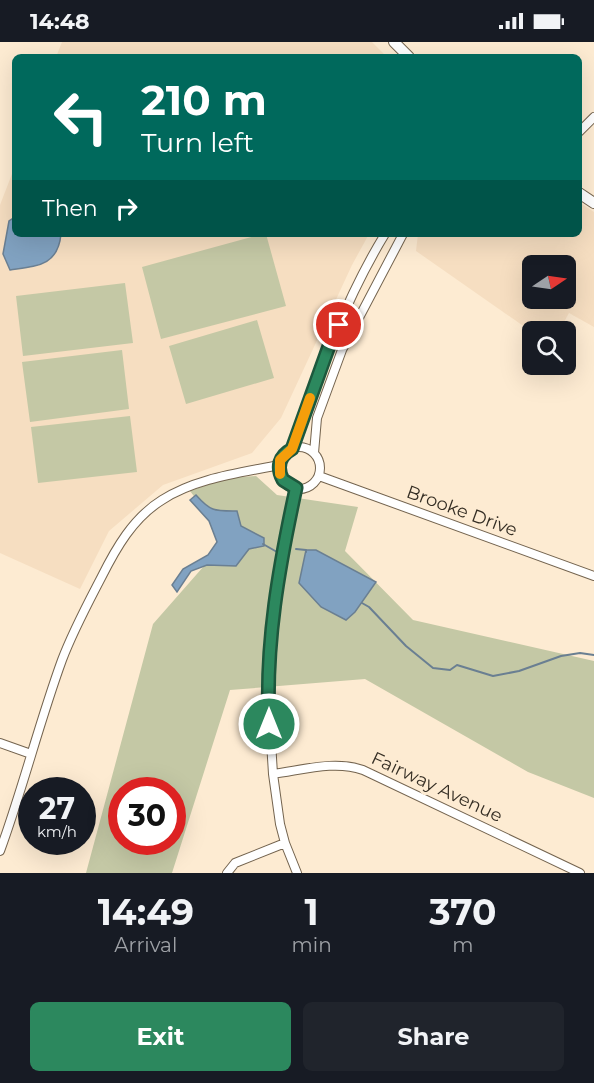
<!DOCTYPE html>
<style>
:root{--surface:#171b24;--page:#20242c;--text:#f1f3f6;--muted:#9ea1a6;--accent:#2c885e}
body{margin:0;font-family:Montserrat,sans-serif;background:var(--page);color:var(--text);height:100vh;display:flex;flex-direction:column;font-size:22px;white-space:nowrap}
*{box-sizing:border-box;margin:0}
p{font-size:20px;color:var(--muted)}
.icon{flex:none;width:33px;height:33px;fill:none;stroke:currentColor;stroke-width:2;stroke-linecap:round;stroke-linejoin:round}
.map{position:relative;height:831px;overflow:hidden}
.side{display:flex;flex-direction:column;background:var(--surface);flex:1}
.side>*{flex:none}
.hud{position:absolute;left:12px;top:12px;width:570px;height:183px;border-radius:9px;box-shadow:0 6px 24px #0002;background:#00695c;color:#fff;overflow:hidden}
.needle{width:39px;rotate:77deg}
.tools{position:absolute;left:522px;top:213px;display:grid;gap:12px}
.tools a{display:grid;place-items:center;width:54px;height:54px;border-radius:9px;background:var(--surface);box-shadow:0 6px 24px #0002;font-size:30px}
.speed{position:absolute;left:18px;top:735px;display:flex;gap:12px;font-size:30px;font-weight:700;text-align:center}
.speed>*{display:grid;place-content:center;width:78px;height:78px;border-radius:50%;background:var(--surface);box-shadow:0 6px 24px #0002;line-height:1}
.speed small{font-size:15px;font-weight:400}
.speed .limit{border:9px solid #d22;background:#fff;color:#111}
.pin{position:absolute;display:grid;place-items:center;width:51px;height:51px;color:#fff;margin:-26px;border:3px solid #fff;border-radius:50%;box-shadow:0 2px 6px #0007}
.me{position:absolute;width:66px;margin:-33px;rotate:0deg;stroke-linejoin:round;filter:drop-shadow(0 0 4px #0008)}
.turn{display:flex;align-items:center;gap:21px;height:126px;padding:0 30px;font-size:27px}
.turn .icon{width:78px;height:78px;stroke-width:2.5}
.turn b{display:block;font-size:42px;line-height:51px}
.then{display:flex;align-items:center;height:57px;padding:0 30px;background:#0003;gap:12px;font-size:22px}
.eta{display:flex;justify-content:space-evenly;align-items:center;height:102px;text-align:center}
.eta b{font-size:36px;font-weight:700;line-height:42px}
.primary-button{display:flex;gap:12px;margin-top:auto;padding:12px 30px}
.primary-button a{flex:1;height:69px;border-radius:9px;background:var(--accent);color:#fff;font-size:24px;font-weight:700;line-height:69px;text-align:center}
.primary-button a+a{background:var(--page);color:var(--text)}
.status{display:flex;justify-content:space-between;align-items:center;height:42px;padding:0 30px;background:var(--surface);direction:ltr}
.status svg{height:16px;fill:currentColor}
.map>svg:first-child{display:block}
.built{fill:#f6dec1;fill-rule:evenodd}
.green{fill:#c4c8a5;fill-rule:evenodd}
.water{fill:#81a2c1;stroke:#6a7f92;stroke-width:1.5}
.lines{fill:none;stroke-linecap:round;stroke-linejoin:round}
.stream{stroke:#6a7f92;stroke-width:2}
.minor-casing{stroke:#74644f;stroke-width:10}
.tertiary-casing{stroke:#74644f;stroke-width:12}
.minor{stroke:#fff;stroke-width:8}
.tertiary{stroke:#fff;stroke-width:10}
.route-casing{stroke:#1d583d;stroke-width:15}
.route{stroke:#2c885e;stroke-width:10}
.slow{stroke:#f59e0b;stroke-width:10}
.labels{text-anchor:middle;stroke-width:6;stroke-linejoin:round;paint-order:stroke}
.street-label{font-size:18px;fill:#352e24;stroke:#fdebd2}
</style>
<div class="status"><b>14:48</b><svg viewBox="0 0 49 12"><path d="M0 12V9h3v3zM5 12V6h3v6zM10 12V3h3v9zM15 12V0h3v12zM26 1h20v11H26zM47 4h2v5h-2z"/></svg></div>
<div class="map">
<svg width="594" height="831" viewBox="0 0 594 831">
<rect width="100%" height="100%" fill="#fdebd2"/>
<path class="built" d="M62,0h310l15,15h-331z
M15,124v68h354l-17,31 -71,153 -29,35 -89,32 -54,46 -29,58 -80,-36v-348z
M579,160l15,10v115l-25,-14 -10,18 -27,1 -116,-81 2,-17h161zM532,224h34v32h-34z"/>
<path class="green" d="M262,192h4l20,72 -125,33 -19,-72z
M125,241l8,60 -110,13 -7,-60z
M257,278l17,58 -88,26 -17,-58z
M122,308l7,59 -99,13 -8,-60z
M130,374l7,56 -99,11 -7,-56z
M256,434l21,19 81,12 -13,44 68,69 181,41v137l-66,-26 -163,-93 -135,11 -58,183h-86l67,-249 65,-74 2,-20 -30,-39 36,-13zM122,748h50v52h-50z"/>
<path class="water" d="M15,175v17h46c-3,32 -24,32 -51,36l-7,-16 6,-33z
M196,453c15,17 19,16 41,16l4,15 23,12v8l-15,3 -13,17 -29,-1 -16,6 -14,21 -5,-7 11,-16 25,-14 9,-13 -8,-21 -19,-21z
M306,508h10l60,32 -21,30 -9,8 -25,-13 -22,-24z"/>
<g class="lines">
<path class="stream" d="M263,502l14,8
M296,507l10,1v2
M362,561l7,4 37,39 27,22 17,2 7,-5 36,11 26,-5 42,-15 19,-3 14,2"/>
<g class="minor-casing">
<path id="minor" d="M579,90l15,-15
M278 426a21 21 0 1 1 42 0a21 21 0 1 1-42 0Z
M292,407c26,-73 52,-148 93,-215
M314,411l3,-35 25,-68 61,-116
M319,434l275,100
M296,446l-22,116 -4,37 -1,68 4,65 7,50 5,19 12,30
M0,701l31,11
M273,732c30,-4 62,-14 90,-4l217,103
M0,809c23,-63 39,-128 62,-191 11,-29 25,-55 39,-82 15,-30 32,-60 61,-78 34,-22 78,-27 117,-35
M227,831l8,-10 50,-20"/>
</g>
<g class="tertiary-casing">
<path id="tertiary" d="M394,0l15,15
M579,151l15,10"/>
</g>
<use href="#minor" class="minor"/>
<use href="#tertiary" class="tertiary"/>
</g>
<g class="lines">
<g class="route-casing">
<path id="route" d="M269,682c-4,-80 10,-158 27,-236l-13,-8c-7,-13 -4,-24 9,-31l37,-103 10,-21"/>
</g>
<use href="#route" class="route"/>
<path class="slow" d="M280,432v-14l12,-11 18,-51"/>
</g>
<g class="labels">
<g class="street-label">
<text transform="translate(462 469) rotate(20)" y="6">Brooke Drive</text>
<text transform="translate(437 745) rotate(25)" y="6">Fairway Avenue</text>
</g>
</g>
</svg>
<div class="tools">
<a><svg class="needle" viewBox="-14 -14 28 28"><path d="M0-13l5 13h-10z" fill="#e53935"/><path d="M0 13l5-13h-10z" fill="#9ea1a6"/></svg></a>
<a><svg class="icon" aria-label="search" viewBox="0 0 24 24"><circle cx="10" cy="10" r="6"/><path d="M15 15l6 6"/></svg></a>
</div>
<div class="speed"><div>27<small>km/h</small></div><div class="limit">30</div></div>
<div class="pin" style="left:339px;top:283px;background:#d93025"><svg class="icon" aria-label="arrive" viewBox="0 0 24 24"><path d="M6 21V4h12l-3 4 3 4H6"/></svg></div>
<svg class="me" style="left:269px;top:682px" viewBox="-20 -20 40 40"><circle r="17" fill="#2c885e" stroke="#fff" stroke-width="3"/><path d="M0-11L8 9 0 5-8 9z" fill="#fff"/></svg>
<div class="hud">
<div class="turn"><svg class="icon" aria-label="left" viewBox="0 0 24 24"><path d="M17 20v-9H6M10 6l-5 5 5 5"/></svg><div><b>210 m</b>Turn left</div></div>
<div class="then">Then<svg class="icon" aria-label="right" viewBox="0 0 24 24"><path d="M7 20v-9h11M14 6l5 5-5 5"/></svg></div>
</div>
</div>
<section class="side">
<div class="eta">
<div><b>14:49</b><p>Arrival</p></div>
<div><b>1</b><p>min</p></div>
<div><b>370</b><p>m</p></div>
</div>
<div class="primary-button"><a>Exit</a><a>Share</a></div>
</section>
